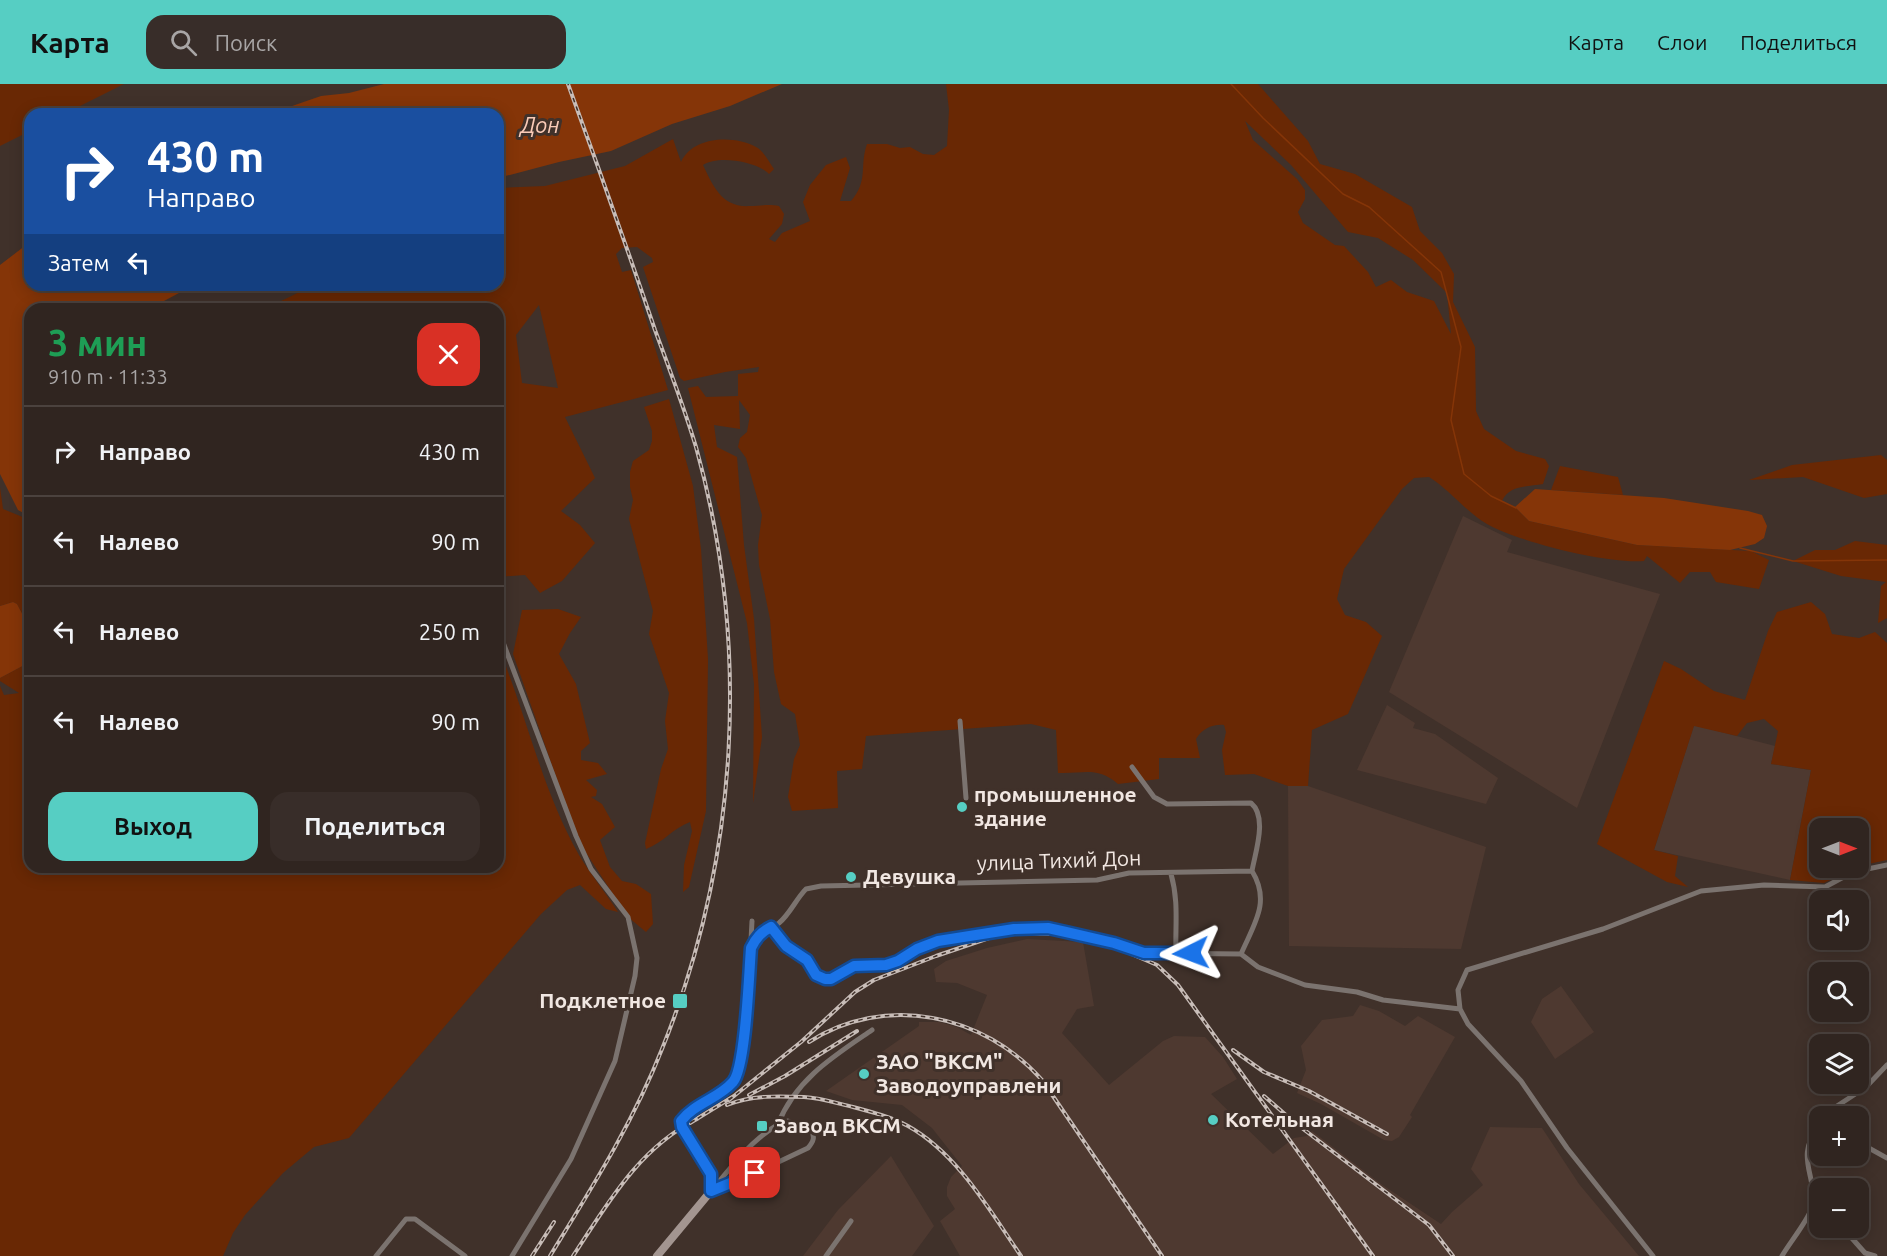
<!DOCTYPE html>
<html lang="ru">
<meta charset="utf-8">
<style>
:root{--surface:#302520;--page:#382d29;--text:#f1f3f6;--muted:#a8a5a5;--line:#4b423e;--accent:#56cec3}
body{margin:0;font-family:Ubuntu,sans-serif;background:var(--page);color:var(--text);height:100vh;display:flex;flex-direction:column;font-size:22px;white-space:nowrap}
*{box-sizing:border-box;margin:0}
p{font-size:20px;color:var(--muted)}
.icon{flex:none;width:33px;height:33px;fill:none;stroke:currentColor;stroke-width:2;stroke-linecap:round;stroke-linejoin:round}
.map{position:relative;flex:1;overflow:hidden}
.side{position:absolute;left:24px;top:219px;width:480px;height:570px;display:flex;flex-direction:column;background:var(--surface);border-radius:18px;box-shadow:0 3px 15px #0003,0 0 0 2px var(--line)}
.side>*{flex:none}
.banner{position:absolute;left:24px;top:24px;width:480px;height:183px;border-radius:18px;box-shadow:0 3px 15px #0003,0 0 0 2px var(--line);background:#1a4fa0;color:#fff;overflow:hidden}
.needle{width:39px;rotate:90deg}
.fabs{position:absolute;left:1809px;top:734px;display:grid;gap:12px}
.fabs a{display:grid;place-items:center;width:60px;height:60px;border-radius:12px;background:var(--surface);box-shadow:0 3px 15px #0003,0 0 0 2px var(--line);font-size:30px}
.pin{position:absolute;display:grid;place-items:center;width:51px;height:51px;color:#fff;margin:-26px;border-radius:12px;box-shadow:0 3px 9px #0006}
.me{position:absolute;width:66px;margin:-33px;rotate:267deg;stroke-linejoin:round;filter:drop-shadow(0 0 4px #0008)}
.turn{display:flex;align-items:center;gap:21px;height:126px;padding:0 24px;font-size:27px}
.turn .icon{width:78px;height:78px;stroke-width:2.5}
.turn b{display:block;font-size:42px;line-height:51px}
.then{display:flex;align-items:center;height:57px;padding:0 24px;background:#0003;gap:12px;font-size:22px}
.round{display:grid;place-items:center;flex:none;width:63px;height:63px;border-radius:18px;background:var(--page)}
.summary{display:flex;align-items:center;justify-content:space-between;height:102px;padding:0 24px}
h1{font-size:36px;font-weight:700;line-height:45px;color:#1e9e55}
.action{display:flex;gap:12px;margin-top:auto;padding:12px 24px}
.action a{flex:1;height:69px;border-radius:18px;background:var(--accent);color:#111;font-size:24px;font-weight:700;line-height:69px;text-align:center}
.action a+a{background:var(--page);color:var(--text)}
ul{padding:0;list-style:none}
li{display:flex;align-items:center;gap:18px;height:90px;padding:0 24px;border-top:2px solid var(--line)}
li div{flex:1}
li b{display:block;font-size:22px}
li em{font-style:normal}
header{display:flex;align-items:center;gap:36px;box-sizing:border-box;height:84px;padding:0 30px;background:var(--accent);color:#111}
header strong{font-size:28px}
nav{display:flex;gap:33px;margin-inline-start:auto;font-size:21px}
.search{width:420px;height:54px;background:var(--page);display:flex;align-items:center;gap:15px;box-sizing:border-box;padding:0 21px;border-radius:18px;color:var(--muted);font-size:22px}
.map>svg:first-child{display:block}
.built{fill:#4e3930}
.green{fill:#692804;fill-rule:evenodd}
.water{fill:#853508}
.lines{fill:none;stroke-linecap:round;stroke-linejoin:round}
.stream{stroke:#853508;stroke-width:1.5}
.street{stroke:#7b736f;stroke-width:5}
.secondary{stroke:#a39590;stroke-width:8}
.rail-casing{stroke:#c8bdb8;stroke-width:4}
.rail{stroke:#40312a;stroke-width:1.5;stroke-dasharray:4.5;stroke-linecap:butt}
.route-casing{stroke:#114b97;stroke-width:15}
.route{stroke:#1a73e8;stroke-width:10}
.poi-dot{fill:#56cec3;stroke:#40312a;stroke-width:2}
.labels{text-anchor:middle;stroke-width:6;stroke-linejoin:round;paint-order:stroke}
.poi-label{font-size:21px;font-weight:bold;fill:#f1e7e2;stroke:#40312a;text-anchor:start}
.street-label{font-size:21px;fill:#f1e7e2;stroke:#40312a}
.water-label{font-size:22px;font-style:italic;fill:#facbb7;stroke:#40312a}
</style>
<header>
<strong>Карта</strong>
<div class="search"><svg class="icon" aria-label="search" viewBox="0 0 24 24"><circle cx="10" cy="10" r="6"/><path d="M15 15l6 6"/></svg>Поиск</div>
<nav><a>Карта</a><a>Слои</a><a>Поделиться</a></nav>
</header>
<div class="map">
<svg width="1887" height="1172" viewBox="0 0 1887 1172">
<rect width="100%" height="100%" fill="#40312a"/>
<path class="built" d="M1463,432l49,24 -5,12 153,42 -83,214 -188,-116z
M1387,621l28,18 -2,5 22,6 63,44 -12,26 -129,-34z
M1694,641l81,21 -4,18 40,6 -21,110 -136,-30z
M1288,702h20l178,61 -25,102 -172,-3z
M1027,855l56,3 11,64 -17,3 -15,24 47,52 54,-44 11,-5 31,1 18,20 14,22 -26,15 62,60 21,-16 13,-2 5,-5 69,53 60,40 11,-12 31,-27 -12,-16 19,-42 52,1 37,56 60,72h-679l-20,-35 15,-12 -8,-13v-9l4,-10 11,-11 -30,-38 -30,-23 -50,-5 -26,-9 93,-65v-4h20l18,5 14,8 16,-40 -30,-12 -21,-1 -2,-13 12,-8 41,-13z
M1561,902l33,46 -39,27 -24,-37 11,-23z
M1360,921l19,6 26,15 13,-10 37,21 -45,78 2,2 -13,20 -7,4 -8,-1 -63,-36 -24,-11 9,-23 -5,-24 21,-26 31,-4z
M891,1072l43,70 -22,30h-109l35,-46z"/>
<path class="green" d="M0,0h124l-60,30h-34v17l-30,15z
M946,0h312l50,57 12,23 35,10 57,33 8,24 22,22 12,21 -1,28 22,45 1,64 8,18 32,22 29,8 4,7 -6,18c-16,3 -34,1 -41,17l13,6 14,14 108,24 114,6 18,9 -10,29 -43,-7 -6,-10h-20l-10,11 -33,-27 -3,5c-37,3 -125,-19 -157,-37 -22,-13 -37,-34 -58,-47l-15,1 -12,11 -58,80 -7,30 8,16 21,7 16,14 -34,78 -36,16 -4,56h-20l-34,-12 -29,1 -3,-25 4,-18 -2,-7c-12,-1 -22,4 -28,14l4,19h-41v21l-41,5c-21,-18 -34,-10 -60,-11l-2,-43 -25,-6 -165,12 -4,33 -25,2 1,37 -46,3 -4,-14 6,-38 6,-14 -5,-31 -14,-10 -7,-32 -4,-53 -11,-54 -1,-20 4,-30 -16,-57 -8,-11 2,-9 7,-6 3,-17 -11,-15 1,29 -26,-4 3,22 20,10 7,88 10,74 8,118 -9,66 1,-119 -7,-61 -59,-235 10,-2 8,11 32,-1v-22l20,-2 1,-5 -34,5 -41,9 -4,-3 -37,-111 10,-5 -1,-4 -15,-11 -15,1 -6,6 6,18 9,-2 37,120 -103,27 30,61 -34,33 19,14 15,18 -33,38 -22,12 -15,-18 -27,2v-268h-224l3,-6 37,-18h184v-97l47,-2 80,-20 48,-27 8,23c12,-26 53,-27 75,-15 8,4 13,15 18,22l-5,5c-13,-13 -51,-19 -66,-9 10,21 19,43 47,41 10,0 18,-2 29,0l5,8 -2,10 -13,15 6,3 7,-9 28,-12 -7,-19 7,-17 16,-20 20,-8 4,11 -10,33h11c18,-21 8,-34 16,-57h20l13,4 10,-1 13,7 11,1 13,-9 2,-36zM1245,37l46,44 57,67 30,6 35,22 34,33 4,41 -17,-33 -27,-9 -16,-12 -15,7 -8,-15 -24,-26 -9,-1 -32,-22 -5,-11 7,-13v-9l-8,-11 -44,-39zM539,221l19,83 -36,-5 -6,-48z
M669,315l24,87 8,63 7,110 -2,152 -17,76 -6,5 1,-27 8,-34 -2,-9c-17,6 -27,21 -44,27l-1,-6 16,-74 7,-20 -3,-28 4,-28 -20,-59 4,-23 -24,-92 4,-19 -3,-13v-15l3,-11 16,-11 3,-9v-10l-8,-24z
M1881,371l6,5v34l-23,4 -61,-21 -54,3 43,-15z
M1560,382l58,11 5,18 -72,-5z
M0,403l3,22 27,11v109l-13,-25 -4,-2 -13,4z
M1855,457l32,4v73l-9,5 3,-37 5,-4 -45,-6 -48,-15 22,-11h20z
M1811,518l14,12 7,20 27,4 16,-6 12,11v217l-28,6 -1,-38h-38v39h37l-33,16 -34,-3 21,-110 -40,-6 7,-33 -14,-12 -17,4 -10,13 -43,-10 -40,124 24,6 -3,20 13,11 -21,-5 -70,-38 67,-183 17,8 33,22 31,9 23,-69 9,-19z
M558,525l23,8 -11,16 -11,21 17,30 14,59 -9,8v9l17,3 9,11 -21,6 11,10 -1,6 -5,1 11,7 13,23 -15,13 10,27 12,14 14,3 15,10 2,30 -7,8 -18,-15 -49,-75 -66,-188 9,-44z
M498,562c28,68 44,144 81,209 12,20 27,38 39,57l-12,-3 -26,-24 -13,5 -26,24 -192,224 -35,9 -31,26 -38,42 -12,18 -10,23h-223v-570l4,9 15,-2 -19,-12v-3l30,-16v205h468z"/>
<path class="water" d="M384,0h398l-52,22 -58,18 -61,27 -52,11 -61,16v-64h-229l52,-18 28,-3z
M30,158v43h164l-45,24h-119l-1,207 -11,-6 -18,-36v-209z
M1535,405l129,9 84,13 14,4 5,11 -3,12 -9,6 -25,6 -93,-5 -108,-24 -14,-14z
M13,518l4,2 13,25v33l-30,16v-72z"/>
<g class="lines">
<path class="stream" d="M1231,0l32,34 80,76 26,13 72,65 20,75 -10,73 13,54 27,22 25,12
M1740,464l53,13 94,-1"/>
<path class="street" d="M498,545l78,207 15,33 37,48 9,41 -2,18 -20,85 -44,98 -59,97
M960,637l6,77
M1132,683l22,30 13,7 84,-1c17,14 4,50 1,68 19,31 2,53 -11,83
M1171,790c8,28 4,51 5,79
M771,843l14,19 22,14 9,15 9,4h6l23,-13 32,-1 12,-4 19,-12 21,-8 76,-12 34,-1 66,15 30,10 97,1 17,13 47,18 52,7 26,8 77,9 8,15 53,57 46,67 86,108
M751,864c8,-14 16,-16 28,-25 11,-9 17,-24 27,-34l15,-3 276,-6 32,-7 123,-2
M1460,925l-2,-19 9,-20 136,-41 98,-38 63,-6 61,2 28,-15 34,-7
M1827,1032l10,-10 29,-19 21,-22
M788,1037l23,8c4,8 3,12 -3,19l-68,32 -29,11c20,-23 48,-62 77,-70z
M778,1040c18,-45 56,-68 94,-94
M1858,1058l29,16
M711,1107v-17l-29,-47 -1,-6c14,-19 44,-22 54,-42 6,-11 5,-25 7,-37 6,-40 8,-80 10,-121
M1842,1143l23,26 10,3
M376,1172l30,-37h9l50,37
M826,1172l25,-35
M1782,1172c6,-11 27,-37 29,-47 9,-33 -19,-50 9,-84"/>
<path class="secondary" d="M657,1172l54,-65"/>
<g class="rail-casing">
<path id="rail" d="M809,958c76,-49 175,-28 233,38l120,176
M1233,966l31,22 45,19 78,43
M749,1011l36,-19 72,-45
M1264,1012l30,26 135,103 24,31
M729,1016l72,-58 54,-50 19,-12 62,-24 59,-20 25,-3 36,1 16,1 41,11 44,19 21,20 195,271
M727,1021c24,-10 51,-9 77,-8 17,1 32,6 49,10 19,5 38,10 55,19 50,28 82,85 113,130
M690,1039l44,-27
M532,1172l22,-34
M550,1172c41,-67 83,-133 112,-207 77,-190 89,-404 34,-602 -12,-40 -27,-79 -41,-117 -28,-82 -57,-164 -87,-246
M573,1172c35,-53 66,-108 124,-137"/>
</g>
<use href="#rail" class="rail"/>
</g>
<g class="lines">
<g class="route-casing">
<path id="route" d="M755,1089l-44,18v-17l-29,-47 -1,-6c14,-18 37,-22 52,-39 13,-15 16,-110 18,-134 5,-10 10,-16 20,-21l15,19 21,14 9,15 9,4h6l23,-13 32,-1 12,-4 19,-12 21,-8 76,-12 34,-1 18,4 48,11 30,10h47"/>
</g>
<use href="#route" class="route"/>
</g>
<g class="poi-dot">
<circle cx="962" cy="723" r="6"/>
<circle cx="851" cy="793" r="6"/>
<rect x="672" y="909" width="16" height="16" rx="3"/>
<circle cx="864" cy="990" r="6"/>
<circle cx="1213" cy="1036" r="6"/>
<rect x="756" y="1036" width="12" height="12" rx="3"/>
</g>
<g class="labels">
<g class="poi-label">
<text x="974" y="718">промышленное<tspan x="974" dy="24">здание</tspan></text>
<text x="863" y="800">Девушка</text>
<text x="666" y="924" text-anchor="end">Подклетное</text>
<text x="876" y="985">ЗАО "ВКСМ"<tspan x="876" dy="24">Заводоуправлени</tspan></text>
<text x="1225" y="1043">Котельная</text>
<text x="774" y="1049">Завод ВКСМ</text>
</g>
<g class="street-label">
<text transform="translate(1059 777) rotate(-2)" y="7">улица Тихий Дон</text>
</g>
<g class="water-label">
<text x="540" y="49">Дон</text>
</g>
</g>
</svg>
<div class="fabs">
<a><svg class="needle" viewBox="-14 -14 28 28"><path d="M0-13l5 13h-10z" fill="#e53935"/><path d="M0 13l5-13h-10z" fill="#a8a5a5"/></svg></a>
<a><svg class="icon" aria-label="sound" viewBox="0 0 24 24"><path d="M4 9h4l5-4v14l-5-4H4zM17 9q2 3 0 6"/></svg></a>
<a><svg class="icon" aria-label="search" viewBox="0 0 24 24"><circle cx="10" cy="10" r="6"/><path d="M15 15l6 6"/></svg></a>
<a><svg class="icon" aria-label="layers" viewBox="0 0 24 24"><path d="M12 4l9 5-9 5-9-5zM3 14l9 5 9-5"/></svg></a>
<a>+</a>
<a>−</a>
</div>
<div class="pin" style="left:755px;top:1089px;background:#d93025"><svg class="icon" aria-label="arrive" viewBox="0 0 24 24"><path d="M6 21V4h12l-3 4 3 4H6"/></svg></div>
<svg class="me" style="left:1191px;top:869px" viewBox="-20 -20 40 40"><path d="M0-17L14 15 0 8-14 15z" fill="#1a73e8" stroke="#fff" stroke-width="4"/></svg>
<div class="banner">
<div class="turn"><svg class="icon" aria-label="right" viewBox="0 0 24 24"><path d="M7 20v-9h11M14 6l5 5-5 5"/></svg><div><b>430 m</b>Направо</div></div>
<div class="then">Затем<svg class="icon" aria-label="left" viewBox="0 0 24 24"><path d="M17 20v-9H6M10 6l-5 5 5 5"/></svg></div>
</div>
<section class="side">
<div class="summary"><div><h1>3 мин</h1><p>910 m · 11:33</p></div><a class="round" style="background:#d93025;color:#fff"><svg class="icon" aria-label="close" viewBox="0 0 24 24"><path d="M6 6l12 12M18 6L6 18"/></svg></a></div>
<ul>
<li><svg class="icon" aria-label="right" viewBox="0 0 24 24"><path d="M7 20v-9h11M14 6l5 5-5 5"/></svg><div><b>Направо</b></div><em>430 m</em></li>
<li><svg class="icon" aria-label="left" viewBox="0 0 24 24"><path d="M17 20v-9H6M10 6l-5 5 5 5"/></svg><div><b>Налево</b></div><em>90 m</em></li>
<li><svg class="icon" aria-label="left" viewBox="0 0 24 24"><path d="M17 20v-9H6M10 6l-5 5 5 5"/></svg><div><b>Налево</b></div><em>250 m</em></li>
<li><svg class="icon" aria-label="left" viewBox="0 0 24 24"><path d="M17 20v-9H6M10 6l-5 5 5 5"/></svg><div><b>Налево</b></div><em>90 m</em></li>
</ul>
<div class="action"><a>Выход</a><a>Поделиться</a></div>
</section>
</div>
